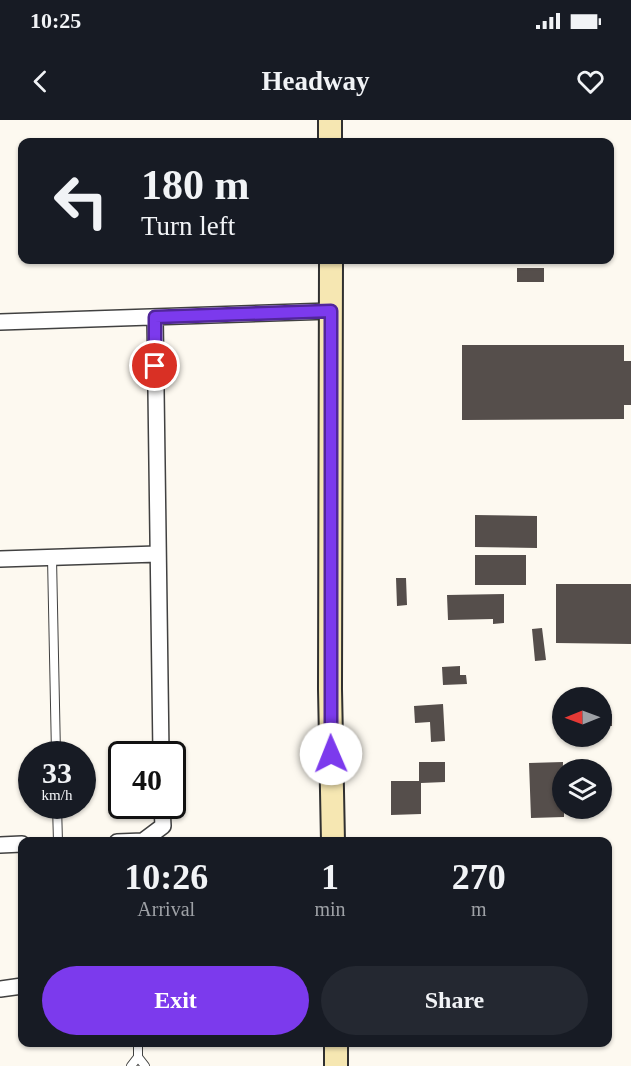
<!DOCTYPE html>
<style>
:root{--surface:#171b24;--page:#242831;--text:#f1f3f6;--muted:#9ea1a6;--accent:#7c3aed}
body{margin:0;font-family:"Times New Roman",serif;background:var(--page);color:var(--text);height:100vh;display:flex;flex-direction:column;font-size:22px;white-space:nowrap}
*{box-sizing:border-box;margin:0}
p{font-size:20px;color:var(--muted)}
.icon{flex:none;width:33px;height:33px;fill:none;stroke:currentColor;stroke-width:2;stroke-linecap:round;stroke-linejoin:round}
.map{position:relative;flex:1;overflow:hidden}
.sheet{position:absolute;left:18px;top:717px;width:594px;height:210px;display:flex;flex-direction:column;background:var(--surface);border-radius:12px;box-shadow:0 2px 4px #0004}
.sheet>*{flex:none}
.hud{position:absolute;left:18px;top:18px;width:596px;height:126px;border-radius:12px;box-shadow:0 2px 4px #0004;background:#171b24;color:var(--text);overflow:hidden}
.needle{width:39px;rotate:269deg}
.fabs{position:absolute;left:552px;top:567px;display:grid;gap:12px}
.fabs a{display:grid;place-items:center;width:60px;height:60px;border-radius:50%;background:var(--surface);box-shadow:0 2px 4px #0004;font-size:30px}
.speed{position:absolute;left:18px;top:621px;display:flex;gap:12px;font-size:30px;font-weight:700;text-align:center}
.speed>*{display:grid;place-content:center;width:78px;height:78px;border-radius:50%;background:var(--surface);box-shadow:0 2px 4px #0004;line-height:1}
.speed small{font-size:15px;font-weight:400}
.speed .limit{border:3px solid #111;border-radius:9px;background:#fff;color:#111}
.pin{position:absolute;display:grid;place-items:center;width:51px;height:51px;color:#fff;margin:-26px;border:3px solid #fff;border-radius:50%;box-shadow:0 2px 6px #0007}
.me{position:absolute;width:66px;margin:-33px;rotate:359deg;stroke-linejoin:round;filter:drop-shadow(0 0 4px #0008)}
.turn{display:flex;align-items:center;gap:21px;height:126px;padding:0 24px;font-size:27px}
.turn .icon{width:78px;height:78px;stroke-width:2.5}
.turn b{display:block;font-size:42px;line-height:51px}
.eta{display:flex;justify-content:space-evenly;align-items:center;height:102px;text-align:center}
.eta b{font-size:36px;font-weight:700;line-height:42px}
.button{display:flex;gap:12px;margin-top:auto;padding:12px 24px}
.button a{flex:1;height:69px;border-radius:36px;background:var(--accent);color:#fff;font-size:24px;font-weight:700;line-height:69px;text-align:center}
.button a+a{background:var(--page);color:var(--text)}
.status{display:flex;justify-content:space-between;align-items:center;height:42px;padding:0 30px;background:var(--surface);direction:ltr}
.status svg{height:16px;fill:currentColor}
header{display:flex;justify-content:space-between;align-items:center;height:78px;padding:0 24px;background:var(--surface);font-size:27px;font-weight:700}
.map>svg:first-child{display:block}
.building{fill:#554e4b}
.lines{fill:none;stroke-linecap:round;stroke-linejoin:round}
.lane-casing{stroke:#414141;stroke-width:10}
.street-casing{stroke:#414141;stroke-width:18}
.secondary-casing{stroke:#303030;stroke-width:26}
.lane{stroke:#fff;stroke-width:8}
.street{stroke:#fff;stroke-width:15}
.secondary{stroke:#f6e7b2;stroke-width:22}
.route-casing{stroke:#51269a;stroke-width:15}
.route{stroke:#7c3aed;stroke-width:10}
</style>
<div class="status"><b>10:25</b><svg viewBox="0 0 49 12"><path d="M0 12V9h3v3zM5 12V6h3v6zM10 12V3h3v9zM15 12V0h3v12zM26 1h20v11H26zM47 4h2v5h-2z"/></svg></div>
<header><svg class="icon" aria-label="back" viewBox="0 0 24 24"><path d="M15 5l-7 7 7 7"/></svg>Headway<svg class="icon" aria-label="heart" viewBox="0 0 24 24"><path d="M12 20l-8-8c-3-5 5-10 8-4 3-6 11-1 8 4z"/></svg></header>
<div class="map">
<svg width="631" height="946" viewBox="0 0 631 946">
<rect width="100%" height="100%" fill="#fdf9f0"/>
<path class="building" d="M517,148h27v14h-27z
M462,225h162v16h7v44h-7v14l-162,1z
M475,395l62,1v32l-62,-1z
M475,435h51v30h-51z
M396,458h10l1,27 -10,1z
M556,464h75v60l-75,-1z
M504,474v29l-11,1v-5l-45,1 -1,-25z
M542,508l4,32 -11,1 -3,-32z
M460,546v9h6l1,9 -24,1 -1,-18z
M443,584l2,37 -14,1 -1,-20 -15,1 -1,-17z
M612,594v12h-10v-11z
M562,596v12h-6v-11z
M419,642h26v20l-24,1v31l-30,1v-34h28z
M563,642l-1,46h2v9l-33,1 -2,-55z"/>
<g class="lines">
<g class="lane-casing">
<path id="lane" d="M52,438l4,196
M57,686l1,36
M138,922v15l7,9
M131,946l7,-9"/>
</g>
<g class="street-casing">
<path id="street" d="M155,197l6,437
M0,202l331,-11
M0,439l157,-5
M117,722l26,-1 20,-15 -1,-20
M0,725l22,-1
M0,869l22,-3"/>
</g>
<g class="secondary-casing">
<path id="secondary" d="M330,0v22
M331,140l-1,429 3,153
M336,922v24"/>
</g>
<use href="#lane" class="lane"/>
<use href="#street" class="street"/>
<use href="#secondary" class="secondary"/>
</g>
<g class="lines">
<g class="route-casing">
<path id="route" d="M155,246v-49l176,-6v443"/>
</g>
<use href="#route" class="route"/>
</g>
</svg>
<div class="fabs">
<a><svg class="needle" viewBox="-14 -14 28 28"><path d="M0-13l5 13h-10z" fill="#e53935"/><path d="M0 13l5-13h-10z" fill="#9ea1a6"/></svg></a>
<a><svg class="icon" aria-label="layers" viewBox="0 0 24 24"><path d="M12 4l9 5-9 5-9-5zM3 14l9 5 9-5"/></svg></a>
</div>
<div class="speed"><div>33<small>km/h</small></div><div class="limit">40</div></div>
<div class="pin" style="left:155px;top:246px;background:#d93025"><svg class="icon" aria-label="arrive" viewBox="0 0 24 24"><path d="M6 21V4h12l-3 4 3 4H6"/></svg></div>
<svg class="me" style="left:331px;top:634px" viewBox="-20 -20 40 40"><circle r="19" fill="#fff"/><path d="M0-13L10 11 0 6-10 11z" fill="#7c3aed"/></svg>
<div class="hud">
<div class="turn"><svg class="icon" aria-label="left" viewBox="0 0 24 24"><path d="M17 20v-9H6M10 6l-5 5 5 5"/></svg><div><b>180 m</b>Turn left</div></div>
</div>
<section class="sheet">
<div class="eta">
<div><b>10:26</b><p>Arrival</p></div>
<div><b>1</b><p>min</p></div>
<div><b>270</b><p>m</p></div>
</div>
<div class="button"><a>Exit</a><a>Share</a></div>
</section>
</div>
